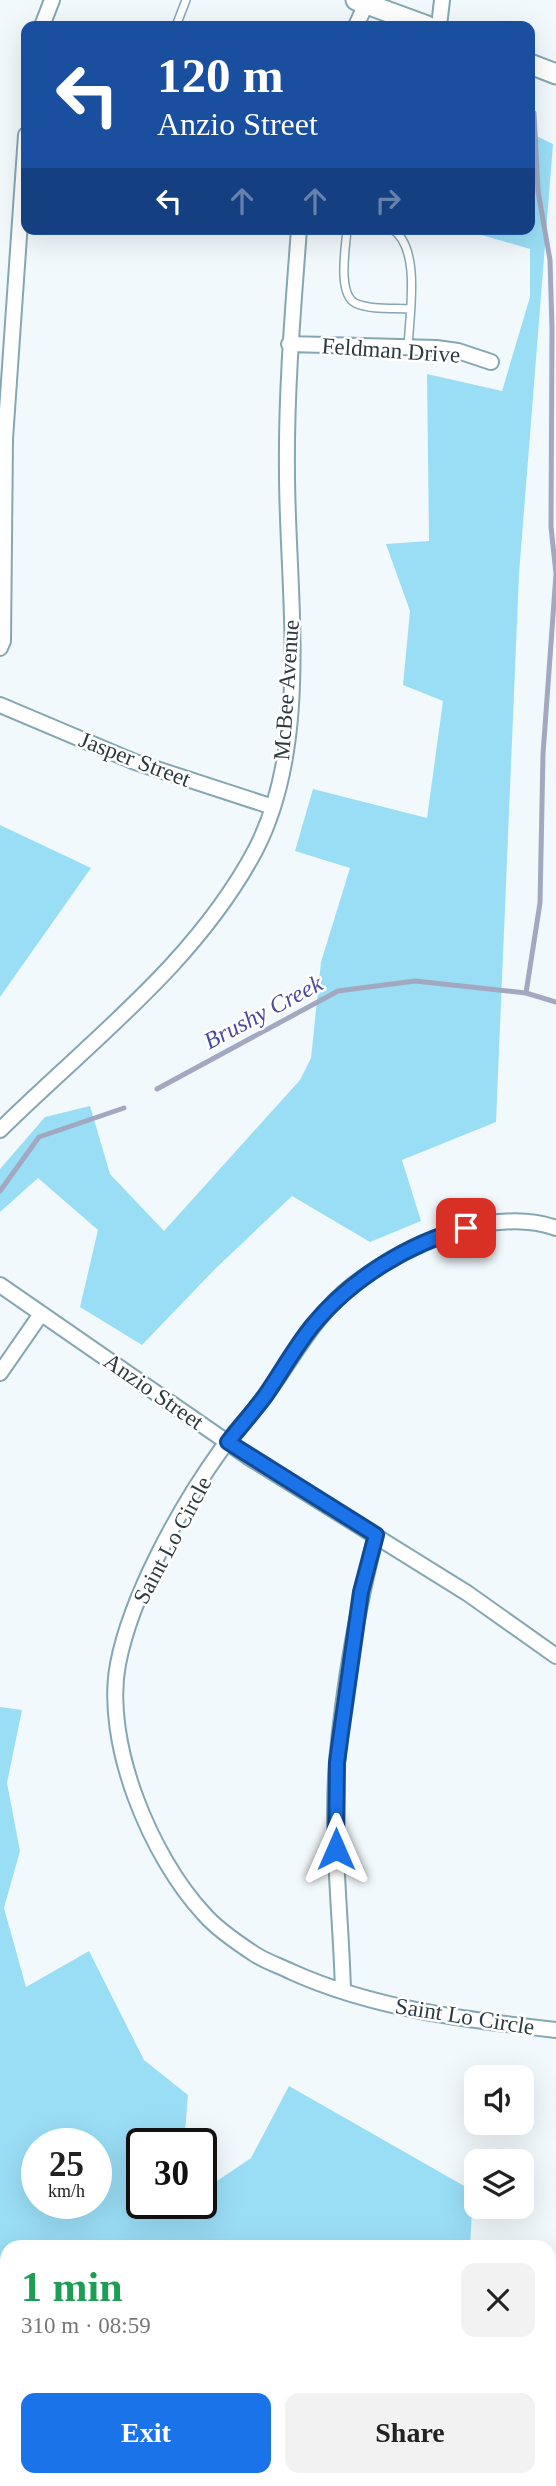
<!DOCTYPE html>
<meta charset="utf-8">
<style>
:root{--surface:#fff;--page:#f2f2f2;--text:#222;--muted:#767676;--accent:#1a73e8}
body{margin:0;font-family:Georgia,serif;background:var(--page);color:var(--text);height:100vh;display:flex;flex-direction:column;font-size:26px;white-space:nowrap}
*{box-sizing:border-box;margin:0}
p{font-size:23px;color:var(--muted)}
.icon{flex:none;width:38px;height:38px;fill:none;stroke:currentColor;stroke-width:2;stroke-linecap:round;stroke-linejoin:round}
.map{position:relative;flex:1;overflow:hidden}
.panel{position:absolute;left:0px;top:2240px;width:556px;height:247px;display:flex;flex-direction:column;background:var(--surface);border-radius:21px 21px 0 0;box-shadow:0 7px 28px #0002}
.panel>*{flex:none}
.hud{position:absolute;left:21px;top:21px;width:514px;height:214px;border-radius:14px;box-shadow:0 7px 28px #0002;background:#1a4fa0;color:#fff;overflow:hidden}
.buttons{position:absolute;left:464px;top:2065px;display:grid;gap:14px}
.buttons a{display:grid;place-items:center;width:70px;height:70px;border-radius:14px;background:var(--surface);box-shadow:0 7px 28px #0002;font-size:35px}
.speed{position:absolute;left:21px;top:2128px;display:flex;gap:14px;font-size:35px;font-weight:700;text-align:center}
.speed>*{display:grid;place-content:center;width:91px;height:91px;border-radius:50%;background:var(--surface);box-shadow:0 7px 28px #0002;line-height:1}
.speed small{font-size:18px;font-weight:400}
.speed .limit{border:4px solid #111;border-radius:10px;background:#fff;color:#111}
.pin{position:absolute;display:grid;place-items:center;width:60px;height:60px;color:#fff;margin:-30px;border-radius:14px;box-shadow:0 4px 10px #0006}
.me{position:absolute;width:77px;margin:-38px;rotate:0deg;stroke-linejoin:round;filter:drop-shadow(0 0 5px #0008)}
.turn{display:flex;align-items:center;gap:24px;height:147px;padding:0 21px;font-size:32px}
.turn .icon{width:91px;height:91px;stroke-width:2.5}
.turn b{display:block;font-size:49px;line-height:60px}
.lanes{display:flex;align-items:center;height:66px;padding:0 21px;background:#0003;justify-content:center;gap:35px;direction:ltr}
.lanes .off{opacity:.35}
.round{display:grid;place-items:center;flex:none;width:74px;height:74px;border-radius:14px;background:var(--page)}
.headline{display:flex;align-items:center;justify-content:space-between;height:119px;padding:0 21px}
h1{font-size:42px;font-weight:600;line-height:52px;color:#1e9e55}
.action{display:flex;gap:14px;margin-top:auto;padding:14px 21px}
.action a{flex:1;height:80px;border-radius:14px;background:var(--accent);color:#fff;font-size:28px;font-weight:600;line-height:80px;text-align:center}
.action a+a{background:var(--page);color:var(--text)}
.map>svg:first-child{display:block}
.green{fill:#9adef6;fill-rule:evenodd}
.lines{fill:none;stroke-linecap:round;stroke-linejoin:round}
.stream{stroke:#a1a8bf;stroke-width:5}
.service-casing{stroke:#84a7b3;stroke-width:10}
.minor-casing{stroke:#84a7b3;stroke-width:18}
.secondary-casing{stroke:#84a7b3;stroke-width:23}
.service{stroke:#fff;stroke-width:7}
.minor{stroke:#fff;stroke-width:14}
.secondary{stroke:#fff;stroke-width:19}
.route-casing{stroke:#114b97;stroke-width:18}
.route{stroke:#1a73e8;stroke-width:12}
.labels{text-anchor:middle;stroke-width:5;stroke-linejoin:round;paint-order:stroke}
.street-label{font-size:23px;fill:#2c3b40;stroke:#fff}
.water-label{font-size:24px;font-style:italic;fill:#484a9e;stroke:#fff}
</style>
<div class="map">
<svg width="556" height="2486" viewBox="0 0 556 2486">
<rect width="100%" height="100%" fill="#f2f9fc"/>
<path class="green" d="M530,133l23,11 -34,430 -23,548 -94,38 19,61 -51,21 -78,-46 -77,73 -73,76 -62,-38 18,-77 -60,-52 -38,34v-43l45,-52 45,-11 20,68 54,57 136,-151 11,-22 10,-96 29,-94 -55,-17 18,-62 114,29 16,-117 -40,-16 7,-74 -24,-67 43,-3 -2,-167 75,17 28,-94v-48l-69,-20h69z
M0,825l91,43 -91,129z
M0,1707l22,3 -15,73 13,68 -16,57 22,79 63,-36 55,109 44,35 -4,49h-42v59h59v-33l13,13 37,-25 38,-72 184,105 -3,56h-463v50l-7,-14zM37,2144h59v59h-59z
M99,2480h101l-3,6h-95z
M339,2480h120l-1,6h-127z"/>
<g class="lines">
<path class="stream" d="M526,993l14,-90 3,-149 13,-180 -5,-47 1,-198 -2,-69 -12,-69 -4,-78
M157,1089l181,-98 77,-10 111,12 30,9
M0,1191l39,-54 85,-29"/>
<g class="service-casing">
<path id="service" d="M176,26l10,-26
M347,229c-1,17 -10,64 8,74 15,7 38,5 55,6
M392,229c30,19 17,87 16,119
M480,2480l9,6"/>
</g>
<g class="minor-casing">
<path id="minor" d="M42,26l10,-26
M356,26l10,-22
M439,26l3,-26
M289,344l147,4 22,3 33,11
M0,648l3,-7 2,-202 21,-304
M0,705l135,57 138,45
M0,1130c90,-89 196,-167 256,-281 56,-109 31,-259 31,-376 -1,-82 6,-163 12,-244
M556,1228c-64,-23 -152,18 -203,57 -39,30 -61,75 -90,114 -14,18 -29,34 -42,51 -41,57 -90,146 -103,214 -15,79 33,193 86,250 13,15 35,30 52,41 11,7 24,11 36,17 82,37 175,48 264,58
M0,1285l250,173 217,135 89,63
M0,1373l41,-59
M343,1991c-2,-76 -12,-154 -6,-230 7,-76 20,-152 39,-226"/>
</g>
<g class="secondary-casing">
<path id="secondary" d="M356,0l71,26
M530,64l26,10"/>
</g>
<use href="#service" class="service"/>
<use href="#minor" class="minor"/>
<use href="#secondary" class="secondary"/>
</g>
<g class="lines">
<g class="route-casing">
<path id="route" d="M336,1849l1,-86 3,-23 21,-148 15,-57 -148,-93c12,-15 25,-30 37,-46 16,-23 30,-49 48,-71 38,-46 96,-82 153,-97"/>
</g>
<use href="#route" class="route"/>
</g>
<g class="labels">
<g class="street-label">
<text transform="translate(391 350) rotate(4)" y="8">Feldman Drive</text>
<text transform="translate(286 690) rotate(-86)" y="8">McBee Avenue</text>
<text transform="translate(135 759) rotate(21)" y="8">Jasper Street</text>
<text transform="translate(154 1391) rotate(35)" y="8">Anzio Street</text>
<text transform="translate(172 1540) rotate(-62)" y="8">Saint Lo Circle</text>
<text transform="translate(465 2016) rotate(9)" y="8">Saint Lo Circle</text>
</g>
<g class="water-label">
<text transform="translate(263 1012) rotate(-28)" y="8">Brushy Creek</text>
</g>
</g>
</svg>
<div class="buttons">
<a><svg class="icon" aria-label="sound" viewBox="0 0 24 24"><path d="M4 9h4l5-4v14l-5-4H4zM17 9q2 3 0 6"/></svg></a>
<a><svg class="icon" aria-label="layers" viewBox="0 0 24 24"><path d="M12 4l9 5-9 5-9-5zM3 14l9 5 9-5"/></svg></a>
</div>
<div class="speed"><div>25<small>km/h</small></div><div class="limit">30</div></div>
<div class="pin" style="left:466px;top:1228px;background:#d93025"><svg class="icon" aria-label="arrive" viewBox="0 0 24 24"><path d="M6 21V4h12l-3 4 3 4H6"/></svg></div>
<svg class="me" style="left:336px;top:1849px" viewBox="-20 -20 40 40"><path d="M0-17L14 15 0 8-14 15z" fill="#1a73e8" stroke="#fff" stroke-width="4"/></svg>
<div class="hud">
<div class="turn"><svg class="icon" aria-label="left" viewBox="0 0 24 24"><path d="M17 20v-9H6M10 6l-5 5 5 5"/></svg><div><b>120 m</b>Anzio Street</div></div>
<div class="lanes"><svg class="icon" aria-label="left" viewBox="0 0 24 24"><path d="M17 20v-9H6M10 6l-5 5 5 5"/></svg><svg class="icon off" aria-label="ahead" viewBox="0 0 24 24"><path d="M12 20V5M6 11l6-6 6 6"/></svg><svg class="icon off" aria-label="ahead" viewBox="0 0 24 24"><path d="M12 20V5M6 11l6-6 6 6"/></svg><svg class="icon off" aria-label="right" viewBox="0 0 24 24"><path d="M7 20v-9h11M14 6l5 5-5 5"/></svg></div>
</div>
<section class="panel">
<div class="headline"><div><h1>1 min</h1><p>310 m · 08:59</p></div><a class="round"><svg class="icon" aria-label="close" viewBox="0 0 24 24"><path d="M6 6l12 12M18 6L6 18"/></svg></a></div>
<div class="action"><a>Exit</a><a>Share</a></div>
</section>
</div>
